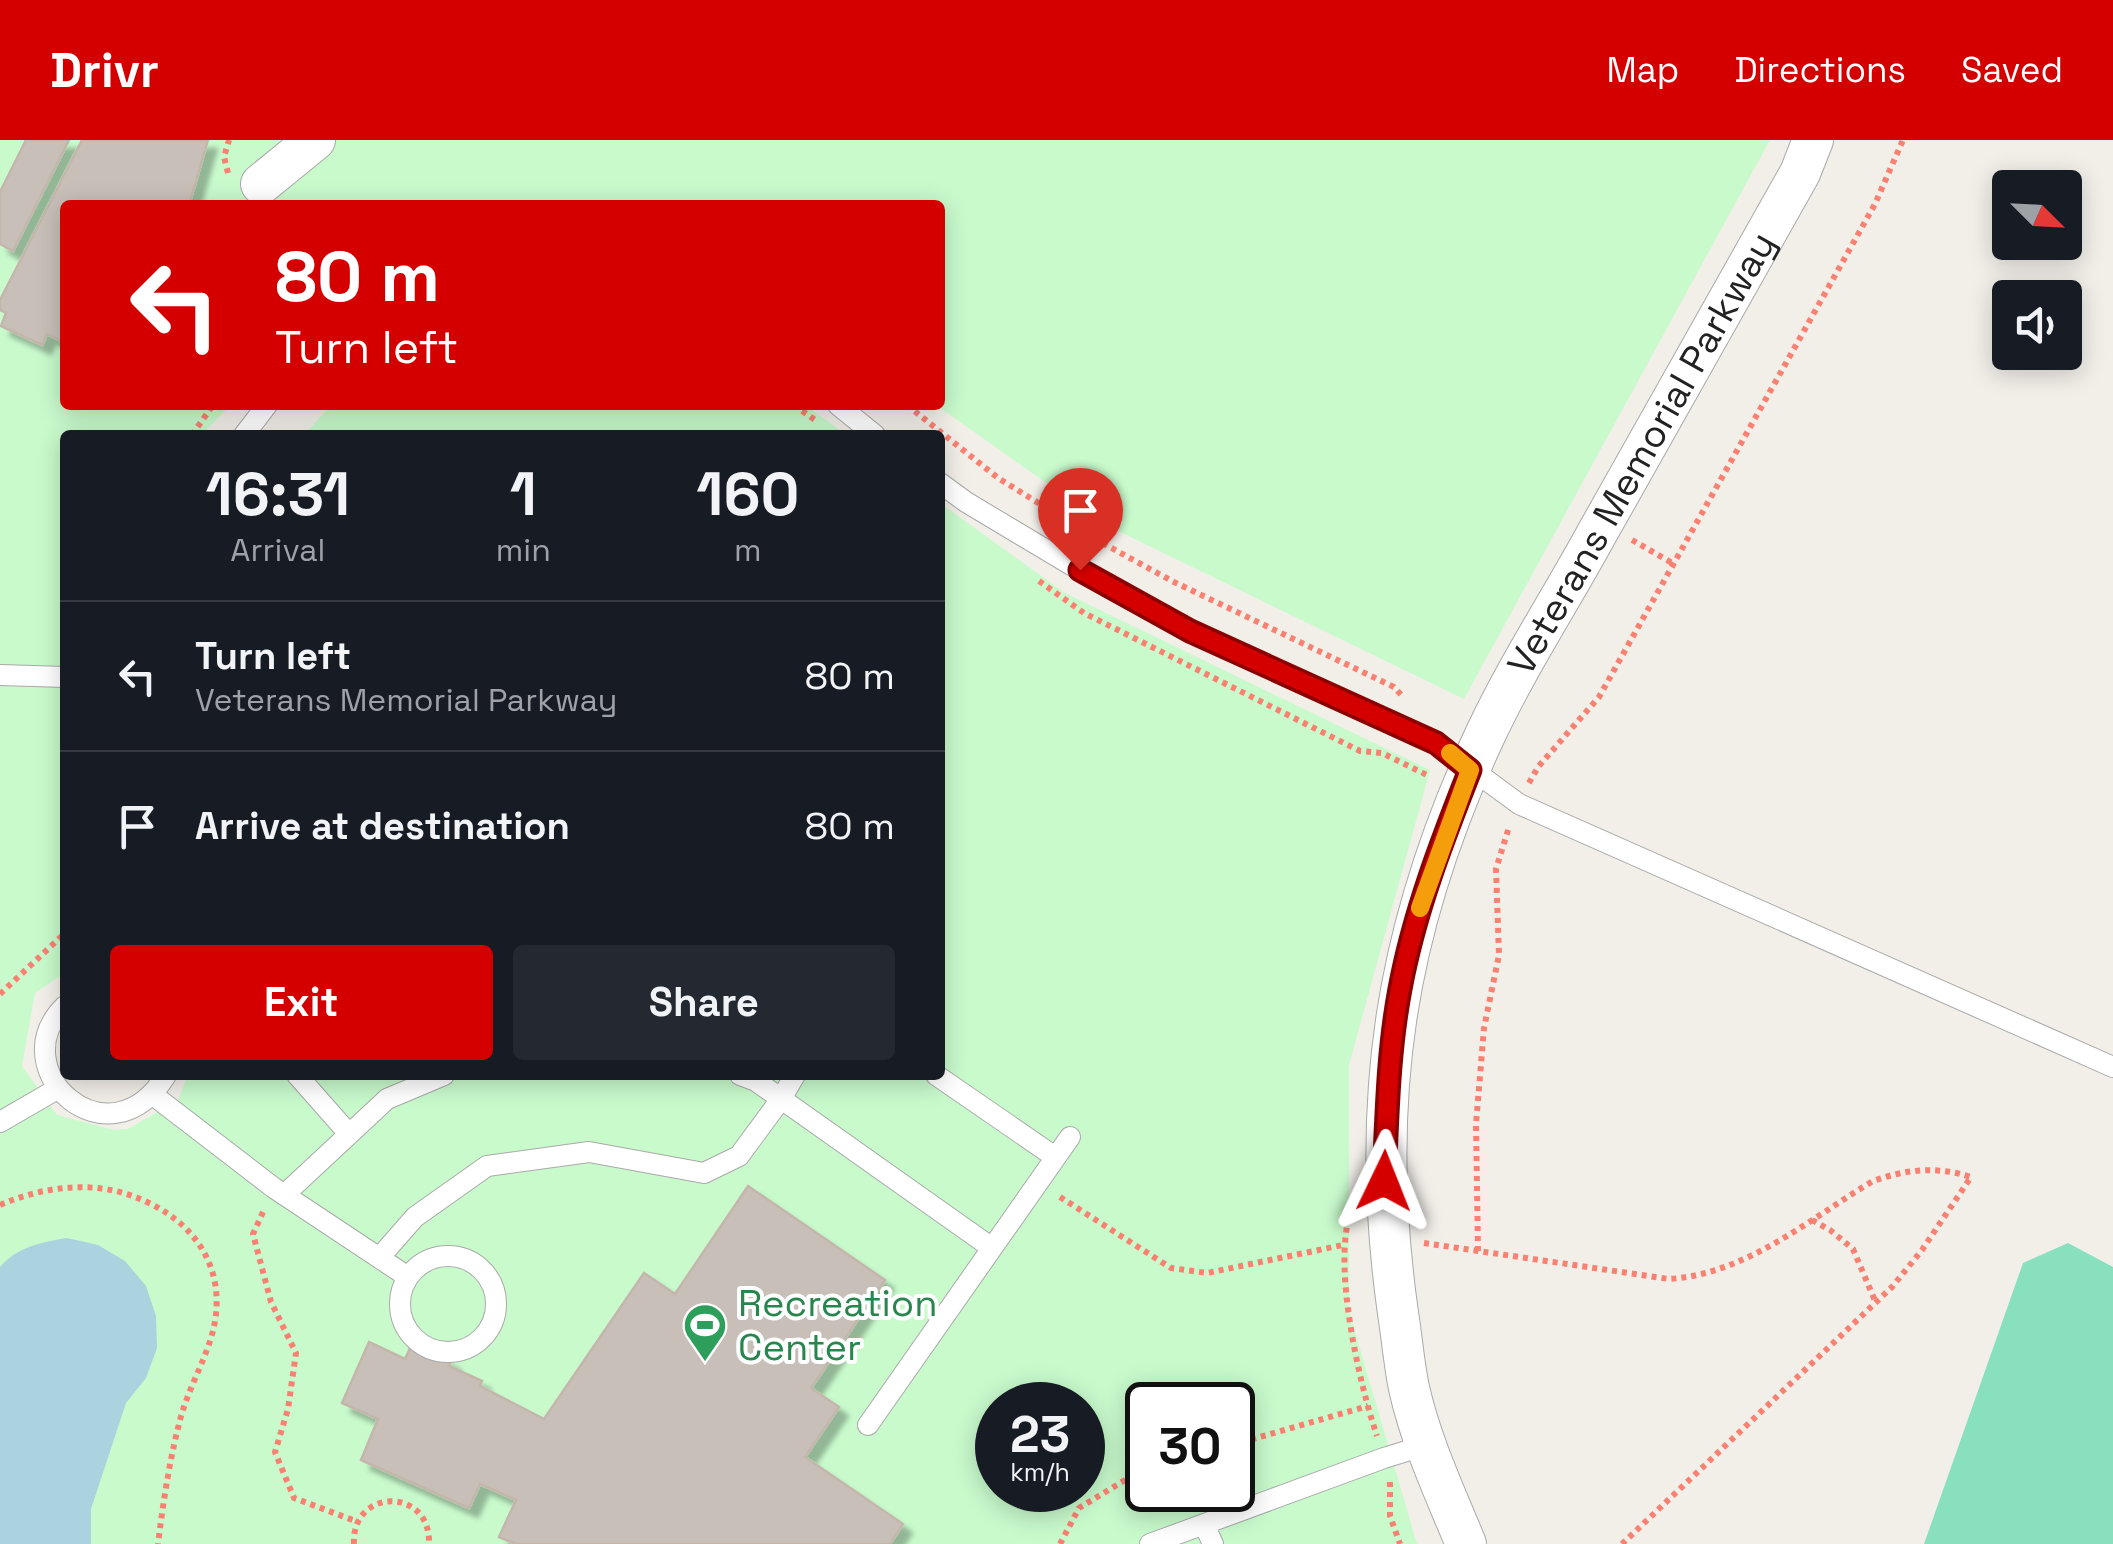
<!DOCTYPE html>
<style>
:root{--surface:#171b24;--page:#242831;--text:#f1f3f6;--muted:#9ea1a6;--line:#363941;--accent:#d40000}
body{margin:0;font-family:"Space Grotesk",sans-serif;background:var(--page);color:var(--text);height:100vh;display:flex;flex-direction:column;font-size:38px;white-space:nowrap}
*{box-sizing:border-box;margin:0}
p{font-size:32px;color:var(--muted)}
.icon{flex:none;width:55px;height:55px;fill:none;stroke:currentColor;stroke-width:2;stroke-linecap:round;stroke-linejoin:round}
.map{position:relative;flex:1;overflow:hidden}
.details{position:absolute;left:60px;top:290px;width:885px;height:650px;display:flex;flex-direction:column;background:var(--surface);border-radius:10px;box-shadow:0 5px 25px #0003}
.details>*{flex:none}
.guide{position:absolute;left:60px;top:60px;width:885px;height:210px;border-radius:10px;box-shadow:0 5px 25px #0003;background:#d40000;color:#fff;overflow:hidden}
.needle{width:65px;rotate:114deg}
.tools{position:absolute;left:1992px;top:30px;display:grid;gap:20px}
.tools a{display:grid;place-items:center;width:90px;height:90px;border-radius:10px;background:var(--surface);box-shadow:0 5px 25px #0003;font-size:50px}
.speed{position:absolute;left:975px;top:1242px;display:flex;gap:20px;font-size:50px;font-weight:700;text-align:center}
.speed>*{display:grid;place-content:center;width:130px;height:130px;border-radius:50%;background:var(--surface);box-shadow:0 5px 25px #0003;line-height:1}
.speed small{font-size:25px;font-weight:400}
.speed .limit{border:5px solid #111;border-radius:15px;background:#fff;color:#111}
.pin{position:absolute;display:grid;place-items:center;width:85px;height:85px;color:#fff;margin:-102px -42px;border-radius:50% 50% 50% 0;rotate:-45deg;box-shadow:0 0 10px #0007}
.pin .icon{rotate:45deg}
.me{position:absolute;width:110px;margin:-55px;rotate:2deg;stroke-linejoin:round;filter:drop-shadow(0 0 8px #0008)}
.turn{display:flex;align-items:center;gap:35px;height:210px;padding:0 50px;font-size:45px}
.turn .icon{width:130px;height:130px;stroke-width:2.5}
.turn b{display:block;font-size:70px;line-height:85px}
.eta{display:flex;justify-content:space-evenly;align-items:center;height:170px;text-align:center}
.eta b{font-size:60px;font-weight:700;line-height:70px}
.primary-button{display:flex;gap:20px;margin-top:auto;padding:20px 50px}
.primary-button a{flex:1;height:115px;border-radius:10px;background:var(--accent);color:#fff;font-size:40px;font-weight:700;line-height:115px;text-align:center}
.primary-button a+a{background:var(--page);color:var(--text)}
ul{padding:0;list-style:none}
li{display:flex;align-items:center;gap:30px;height:150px;padding:0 50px;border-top:2px solid var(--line)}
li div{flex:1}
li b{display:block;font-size:38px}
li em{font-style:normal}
header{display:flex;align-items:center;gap:60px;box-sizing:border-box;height:140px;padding:0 50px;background:var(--accent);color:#fff}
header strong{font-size:48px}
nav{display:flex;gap:55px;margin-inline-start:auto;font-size:35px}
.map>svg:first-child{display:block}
.park{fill:#c8facc;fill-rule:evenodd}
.pitch{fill:#88e0be}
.water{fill:#aad3df}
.building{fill:#c7bfb8;stroke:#c4b6ab;stroke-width:2.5;filter:url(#shadow)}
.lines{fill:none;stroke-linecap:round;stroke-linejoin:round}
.lane-casing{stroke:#a9a9a9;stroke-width:22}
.street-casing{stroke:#a9a9a9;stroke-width:42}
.path{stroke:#fa8072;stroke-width:6;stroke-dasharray:5 5;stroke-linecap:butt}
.lane{stroke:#fff;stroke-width:20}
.street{stroke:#fff;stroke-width:40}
.route-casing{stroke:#8a0000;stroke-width:25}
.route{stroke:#d40000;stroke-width:18}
.slow{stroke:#f59e0b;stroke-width:18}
.labels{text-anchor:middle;stroke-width:8;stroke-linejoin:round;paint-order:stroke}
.street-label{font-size:38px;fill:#222;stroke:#fff}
.leisure-label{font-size:38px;fill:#27864d;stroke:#fff;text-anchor:start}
</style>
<header>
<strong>Drivr</strong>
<nav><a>Map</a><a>Directions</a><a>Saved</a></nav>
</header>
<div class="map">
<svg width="2113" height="1404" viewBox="0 0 2113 1404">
<defs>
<filter id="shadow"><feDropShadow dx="9" dy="9" stdDeviation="2.5" flood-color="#0004"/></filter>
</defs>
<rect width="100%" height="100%" fill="#f2efe9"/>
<path class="park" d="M0,0h1770l-306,559 -358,-174 -170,-120h4v-200h-875v200h166l-30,30h-136v538l-30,20 -13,73 35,49 57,15 14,-1 50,-29 10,-25h752v-572l125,90 365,177 -81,295v246l68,233h-1417zM998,1265h84v85h-84zM1148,1265h84v85h-84z
M331,265h474l42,30h-543z"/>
<path class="pitch" d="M2068,1103l45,24v277h-189l99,-281z"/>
<path class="water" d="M67,1098l31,7 27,16 21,25 10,30 1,32 -11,30 -20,25 -35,106v35h-91v-277c17,-20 42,-25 67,-29z"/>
<path class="building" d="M26,0h43l-56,111 -13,-7v-52z
M82,0h126l-19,65h-124v138l-18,-9 -5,11 -41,-19 5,-13 -6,-3v-10z
M748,1046l137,94 -74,108 28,19 -34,50 98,67 -13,20h-374l-17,-7 17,-37 -36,-16 -11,24 -108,-48 17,-41 -36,-16 27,-61 36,17 7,-15 39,17 -2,5 33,15 -2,5 64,33 100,-146 31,21z"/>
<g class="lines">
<g class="lane-casing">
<path id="lane" d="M838,265l37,30
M244,295l23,-30
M940,343l26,19 142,85 82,44 246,112 83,61 594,263
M0,535l65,2
M65,866c-65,63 44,163 101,69
M297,935l52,59
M740,935l16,6 236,167
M936,935l119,82
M153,955l121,93 134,89
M0,982l57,-33
M284,1055l103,-96 57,-24
M400 1164a48 48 0 1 1 96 0a48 48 0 1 1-96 0Z
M379,1118l36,-41 72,-51 102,-14 115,21 35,-17 42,-57 14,-24
M868,1285l202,-288
M1204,1384l9,20
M1150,1404l234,-86 42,-13"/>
</g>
<g class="street-casing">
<g id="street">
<path d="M261,44l54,-44"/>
<path id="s1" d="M1466,1404c-21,-51 -45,-102 -57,-156 -5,-24 -7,-50 -11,-75 -30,-211 -3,-386 88,-580 32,-68 74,-132 110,-198 68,-121 136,-241 204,-362l13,-33"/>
</g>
</g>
<path class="path" d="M228,33l-4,-16 5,-17
M794,265l21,15
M907,265l91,73 108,67 66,36 222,106 9,10
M192,295l21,-30
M1632,400l42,24
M1039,441l45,32 276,138 22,2 47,23
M1529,643l9,-16 61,-70 276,-493 28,-64
M0,854l65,-61
M1060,1057l111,71 36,5 136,-28
M0,1065c47,-20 99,-26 147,-3 56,26 82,77 64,136 -9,29 -25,56 -32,86 -10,39 -16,80 -21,120
M263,1072l-10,22 18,68 25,51 -8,56 -13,43 19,46 64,24
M1349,1078c-15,53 10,165 28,218
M1812,1080l18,10 23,19 23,54
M1424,1103l245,36c77,-5 139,-59 204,-98 34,-12 64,-15 98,-4l-49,73 -30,37 -270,257
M1478,1111l-2,-127 8,-96 15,-73 -3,-86 13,-42
M1232,1305l136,-39
M1390,1342v34l10,28
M354,1404c-3,-56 77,-58 75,0
M1060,1404l19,-36 56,-34 13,-4"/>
<use href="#lane" class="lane"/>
<use href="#street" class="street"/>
</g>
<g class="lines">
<g class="route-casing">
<path id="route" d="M1080,430l110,61 246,112 34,27c-28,71 -56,143 -70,219 -12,63 -13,128 -16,192"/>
</g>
<use href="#route" class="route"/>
<path class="slow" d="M1420,768l50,-138 -20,-17"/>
</g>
<defs>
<g id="stadium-pin" transform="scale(2.25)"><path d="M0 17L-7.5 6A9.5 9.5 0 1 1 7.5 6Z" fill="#2e9e5b" stroke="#fff"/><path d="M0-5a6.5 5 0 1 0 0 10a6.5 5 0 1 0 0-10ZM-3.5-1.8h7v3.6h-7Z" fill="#fff"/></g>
</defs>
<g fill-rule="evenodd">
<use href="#stadium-pin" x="705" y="1185"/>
</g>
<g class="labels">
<g class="street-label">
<text dy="13" stroke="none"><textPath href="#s1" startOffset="1158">Veterans Memorial Parkway</textPath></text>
</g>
<g class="leisure-label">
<text x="738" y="1176">Recreation<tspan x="738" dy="44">Center</tspan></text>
</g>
</g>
</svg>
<div class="tools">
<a><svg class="needle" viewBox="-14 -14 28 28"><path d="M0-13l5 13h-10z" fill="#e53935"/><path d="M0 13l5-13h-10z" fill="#9ea1a6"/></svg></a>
<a><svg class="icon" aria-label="sound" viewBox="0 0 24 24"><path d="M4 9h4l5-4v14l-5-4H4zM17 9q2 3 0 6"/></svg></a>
</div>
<div class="speed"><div>23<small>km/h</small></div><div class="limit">30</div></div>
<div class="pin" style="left:1080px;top:430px;background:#d93025"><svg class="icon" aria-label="arrive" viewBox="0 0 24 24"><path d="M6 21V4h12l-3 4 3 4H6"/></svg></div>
<svg class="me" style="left:1384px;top:1041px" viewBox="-20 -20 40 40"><path d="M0-17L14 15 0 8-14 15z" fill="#d40000" stroke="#fff" stroke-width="4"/></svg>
<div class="guide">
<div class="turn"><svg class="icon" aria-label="left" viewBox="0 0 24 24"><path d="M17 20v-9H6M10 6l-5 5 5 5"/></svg><div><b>80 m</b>Turn left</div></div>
</div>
<section class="details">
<div class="eta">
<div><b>16:31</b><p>Arrival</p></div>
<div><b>1</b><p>min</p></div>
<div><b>160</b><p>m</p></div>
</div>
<ul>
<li><svg class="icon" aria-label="left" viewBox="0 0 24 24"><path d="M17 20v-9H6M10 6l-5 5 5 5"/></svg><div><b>Turn left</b><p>Veterans Memorial Parkway</p></div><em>80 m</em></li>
<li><svg class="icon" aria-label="arrive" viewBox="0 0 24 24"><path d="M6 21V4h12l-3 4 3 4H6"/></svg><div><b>Arrive at destination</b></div><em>80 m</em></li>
</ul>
<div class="primary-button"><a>Exit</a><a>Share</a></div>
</section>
</div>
